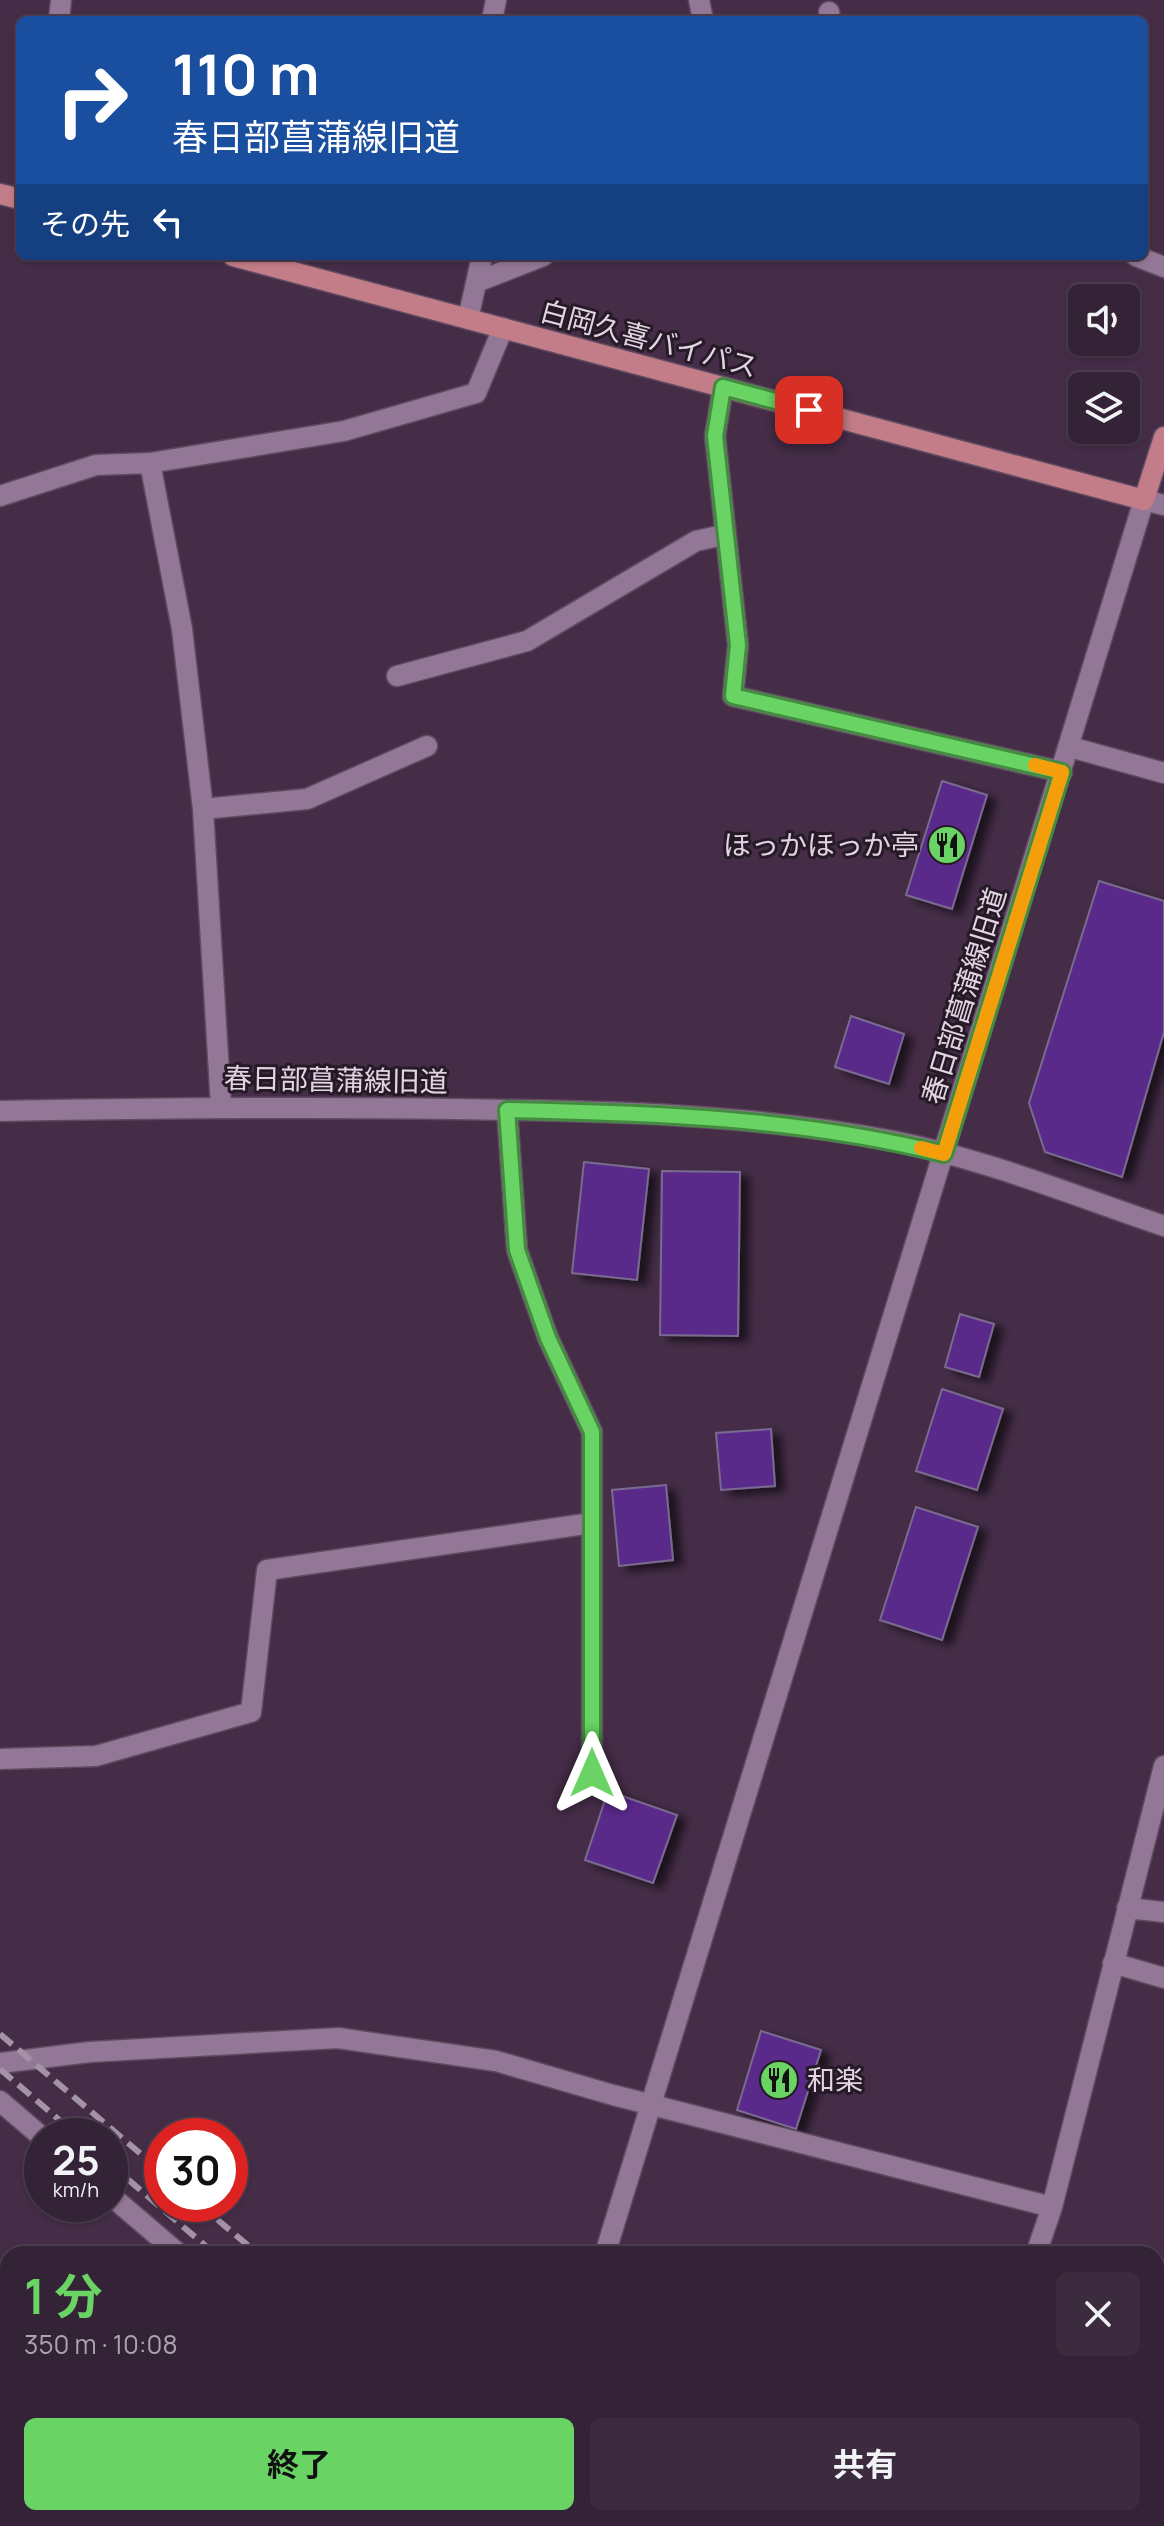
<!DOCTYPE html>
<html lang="ja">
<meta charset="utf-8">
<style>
:root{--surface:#342236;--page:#3c2a3e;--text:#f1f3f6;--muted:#a9a4ad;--line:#4e3f51;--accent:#69d464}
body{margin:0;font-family:Manrope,"Noto Sans JP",sans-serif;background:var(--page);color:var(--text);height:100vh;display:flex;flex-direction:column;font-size:30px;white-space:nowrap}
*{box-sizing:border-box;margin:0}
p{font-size:26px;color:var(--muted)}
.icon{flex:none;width:44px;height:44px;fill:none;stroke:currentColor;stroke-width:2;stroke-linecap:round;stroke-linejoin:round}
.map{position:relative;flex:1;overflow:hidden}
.sheet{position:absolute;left:0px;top:2246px;width:1164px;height:280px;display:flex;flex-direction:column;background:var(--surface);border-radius:24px 24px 0 0;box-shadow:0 2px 6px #0004,0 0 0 2px var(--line)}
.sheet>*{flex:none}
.hud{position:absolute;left:16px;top:16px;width:1132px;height:244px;border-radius:12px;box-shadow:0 2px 6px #0004,0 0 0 2px var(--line);background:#1a4fa0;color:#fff;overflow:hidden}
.buttons{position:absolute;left:1068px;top:284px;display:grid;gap:16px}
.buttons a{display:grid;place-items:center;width:72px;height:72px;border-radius:12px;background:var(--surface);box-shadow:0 2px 6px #0004,0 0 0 2px var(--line);font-size:40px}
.speed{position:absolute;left:24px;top:2118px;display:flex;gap:16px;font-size:40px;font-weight:700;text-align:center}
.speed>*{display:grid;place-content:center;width:104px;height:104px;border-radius:50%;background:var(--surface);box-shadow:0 2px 6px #0004,0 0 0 2px var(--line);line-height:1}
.speed small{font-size:20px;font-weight:400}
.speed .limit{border:12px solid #d22;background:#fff;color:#111}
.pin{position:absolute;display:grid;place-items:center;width:68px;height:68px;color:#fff;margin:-34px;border-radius:16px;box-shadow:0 4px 12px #0006}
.me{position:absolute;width:88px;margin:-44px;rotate:0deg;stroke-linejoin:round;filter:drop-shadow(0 0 6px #0008)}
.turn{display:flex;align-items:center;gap:28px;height:168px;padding:0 24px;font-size:36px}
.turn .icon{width:104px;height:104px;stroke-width:2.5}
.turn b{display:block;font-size:56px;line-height:68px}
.then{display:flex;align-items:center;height:76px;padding:0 24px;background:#0003;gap:16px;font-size:30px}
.round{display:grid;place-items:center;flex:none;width:84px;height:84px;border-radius:12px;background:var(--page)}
.summary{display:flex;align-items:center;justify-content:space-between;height:136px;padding:0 24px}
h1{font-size:48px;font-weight:700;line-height:60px;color:var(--accent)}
.primary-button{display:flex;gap:16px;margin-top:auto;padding:16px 24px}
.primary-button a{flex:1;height:92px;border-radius:12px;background:var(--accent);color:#111;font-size:32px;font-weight:700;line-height:92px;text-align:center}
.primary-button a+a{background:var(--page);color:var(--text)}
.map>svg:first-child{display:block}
.building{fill:#5a298b;stroke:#796b8f;stroke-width:2;filter:url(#shadow)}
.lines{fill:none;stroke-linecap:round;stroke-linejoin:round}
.minor-casing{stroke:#5f4a60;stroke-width:23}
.tertiary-casing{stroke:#5f4a60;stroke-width:23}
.primary-casing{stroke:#5f4a60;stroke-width:23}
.minor{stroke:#937796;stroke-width:20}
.tertiary{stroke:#937796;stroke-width:20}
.primary{stroke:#c27d88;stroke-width:20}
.rail{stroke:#a492a6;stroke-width:6;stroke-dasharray:16 8;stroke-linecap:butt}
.route-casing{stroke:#448a41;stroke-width:20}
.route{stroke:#69d464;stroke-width:14}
.slow{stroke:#f59e0b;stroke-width:14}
.labels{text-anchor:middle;stroke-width:6;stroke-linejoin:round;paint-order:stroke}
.street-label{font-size:28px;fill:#e3d4e4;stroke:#251a26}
.poi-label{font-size:28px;fill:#e3d4e4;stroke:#251a26;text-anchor:end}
</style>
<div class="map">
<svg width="1164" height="2526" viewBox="0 0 1164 2526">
<defs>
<filter id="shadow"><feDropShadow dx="9" dy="5" stdDeviation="4" flood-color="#0009"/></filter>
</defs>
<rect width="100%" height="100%" fill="#452d48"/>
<path class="building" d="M942,781l45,14 -35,114 -46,-14z
M1099,881l65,20v131l-42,145 -77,-25 -16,-49z
M851,1016l53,18 -15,50 -54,-17z
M584,1162l65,7 -12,111 -65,-7z
M662,1171l78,1 -2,164 -78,-1z
M960,1314l34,10 -15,53 -34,-10z
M942,1389l61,20 -26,81 -61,-19z
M771,1429l4,57 -54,4 -5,-57z
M666,1485l7,75 -54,6 -7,-76z
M916,1507l62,20 -36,113 -62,-20z
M608,1791l69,24 -24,68 -68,-23z
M761,2031l60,19 -25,79 -59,-19z"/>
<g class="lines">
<g class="minor-casing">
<path id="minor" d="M699,0l4,20
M829,12l1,8
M59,20l2,-20
M492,20l4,-20
M1136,256l28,11
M479,281l64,-25
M468,319l14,-63
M723,387l-8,49 23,209 -5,51 329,76
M150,463l32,166 21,180 18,297
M0,496l96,-31 54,-2 194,-32 132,-38 27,-65
M397,676l130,-35 169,-100 27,-6
M1070,747l94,26
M203,809l104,-10 120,-53
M592,1523v250
M0,1759l96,-3 155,-44 16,-142 325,-47v-91l-44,-94 -31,-88 -10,-140
M1127,1908l37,4
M1113,1963l51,15
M0,2063l90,-11 248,-14 158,23 117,34 439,112
M0,2101l42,36
M110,2195l69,59
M1036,2254l16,-47 112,-441
M1156,2302l8,2
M486,2518l10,8
M954,2526l3,-8"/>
</g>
<g class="tertiary-casing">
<path id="tertiary" d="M0,1111c151,-3 302,-4 453,-2 148,2 294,4 440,32 92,18 182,55 271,85
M605,2254l539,-1754 20,5
M520,2526l2,-8"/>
</g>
<g class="primary-casing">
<path id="primary" d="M0,194l20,5
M233,256l911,244 20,-63"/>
</g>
<use href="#minor" class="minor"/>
<use href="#tertiary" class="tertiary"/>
<use href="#primary" class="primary"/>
<path class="rail" d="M0,2034l162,138
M0,2069l78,67
M110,2164l105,90
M199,2204l59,50
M523,2518l10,8
M567,2518l10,8"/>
</g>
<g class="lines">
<g class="route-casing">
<path id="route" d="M592,1773v-341l-44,-94 -31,-88 -10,-140c148,3 293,8 437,44l118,-382 -329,-76 5,-51 -23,-209 8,-49 86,23"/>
</g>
<use href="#route" class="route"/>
<path class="slow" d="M921,1148l23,6 118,-382 -27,-7"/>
</g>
<defs>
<g id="restaurant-disc" transform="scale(2)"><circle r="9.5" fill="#69d464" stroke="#251a26"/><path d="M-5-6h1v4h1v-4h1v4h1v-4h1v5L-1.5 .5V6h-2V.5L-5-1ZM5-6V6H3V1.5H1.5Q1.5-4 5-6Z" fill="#111"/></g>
</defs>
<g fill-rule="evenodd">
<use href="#restaurant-disc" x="947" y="845"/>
<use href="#restaurant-disc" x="779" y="2080"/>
</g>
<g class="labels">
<g class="street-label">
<text transform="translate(649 339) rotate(15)" y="10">白岡久喜バイパス</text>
<text transform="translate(964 996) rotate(-73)" y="10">春日部菖蒲線旧道</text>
<text transform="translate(336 1080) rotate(1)" y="10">春日部菖蒲線旧道</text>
</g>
<g class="poi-label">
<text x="919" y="855">ほっかほっか亭</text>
<text x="807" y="2090" text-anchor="start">和楽</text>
</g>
</g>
</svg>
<div class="buttons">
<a><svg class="icon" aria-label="sound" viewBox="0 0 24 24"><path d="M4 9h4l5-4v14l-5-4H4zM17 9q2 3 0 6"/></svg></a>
<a><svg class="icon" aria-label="layers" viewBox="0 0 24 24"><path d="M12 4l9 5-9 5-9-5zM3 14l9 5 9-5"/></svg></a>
</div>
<div class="speed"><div>25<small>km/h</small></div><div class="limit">30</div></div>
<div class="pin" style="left:809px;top:410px;background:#d93025"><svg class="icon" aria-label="arrive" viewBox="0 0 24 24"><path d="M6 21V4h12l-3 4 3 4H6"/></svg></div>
<svg class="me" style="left:592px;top:1773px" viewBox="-20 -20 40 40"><path d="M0-17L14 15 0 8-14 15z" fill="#69d464" stroke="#fff" stroke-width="4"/></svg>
<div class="hud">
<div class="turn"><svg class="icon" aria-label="right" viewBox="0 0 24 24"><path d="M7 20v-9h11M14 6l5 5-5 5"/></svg><div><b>110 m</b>春日部菖蒲線旧道</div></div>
<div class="then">その先<svg class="icon" aria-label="left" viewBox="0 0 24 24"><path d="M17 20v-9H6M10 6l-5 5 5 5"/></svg></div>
</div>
<section class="sheet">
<div class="summary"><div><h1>1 分</h1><p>350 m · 10:08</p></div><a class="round"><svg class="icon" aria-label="close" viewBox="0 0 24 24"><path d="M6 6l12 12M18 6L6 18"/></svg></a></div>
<div class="primary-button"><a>終了</a><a>共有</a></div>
</section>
</div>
